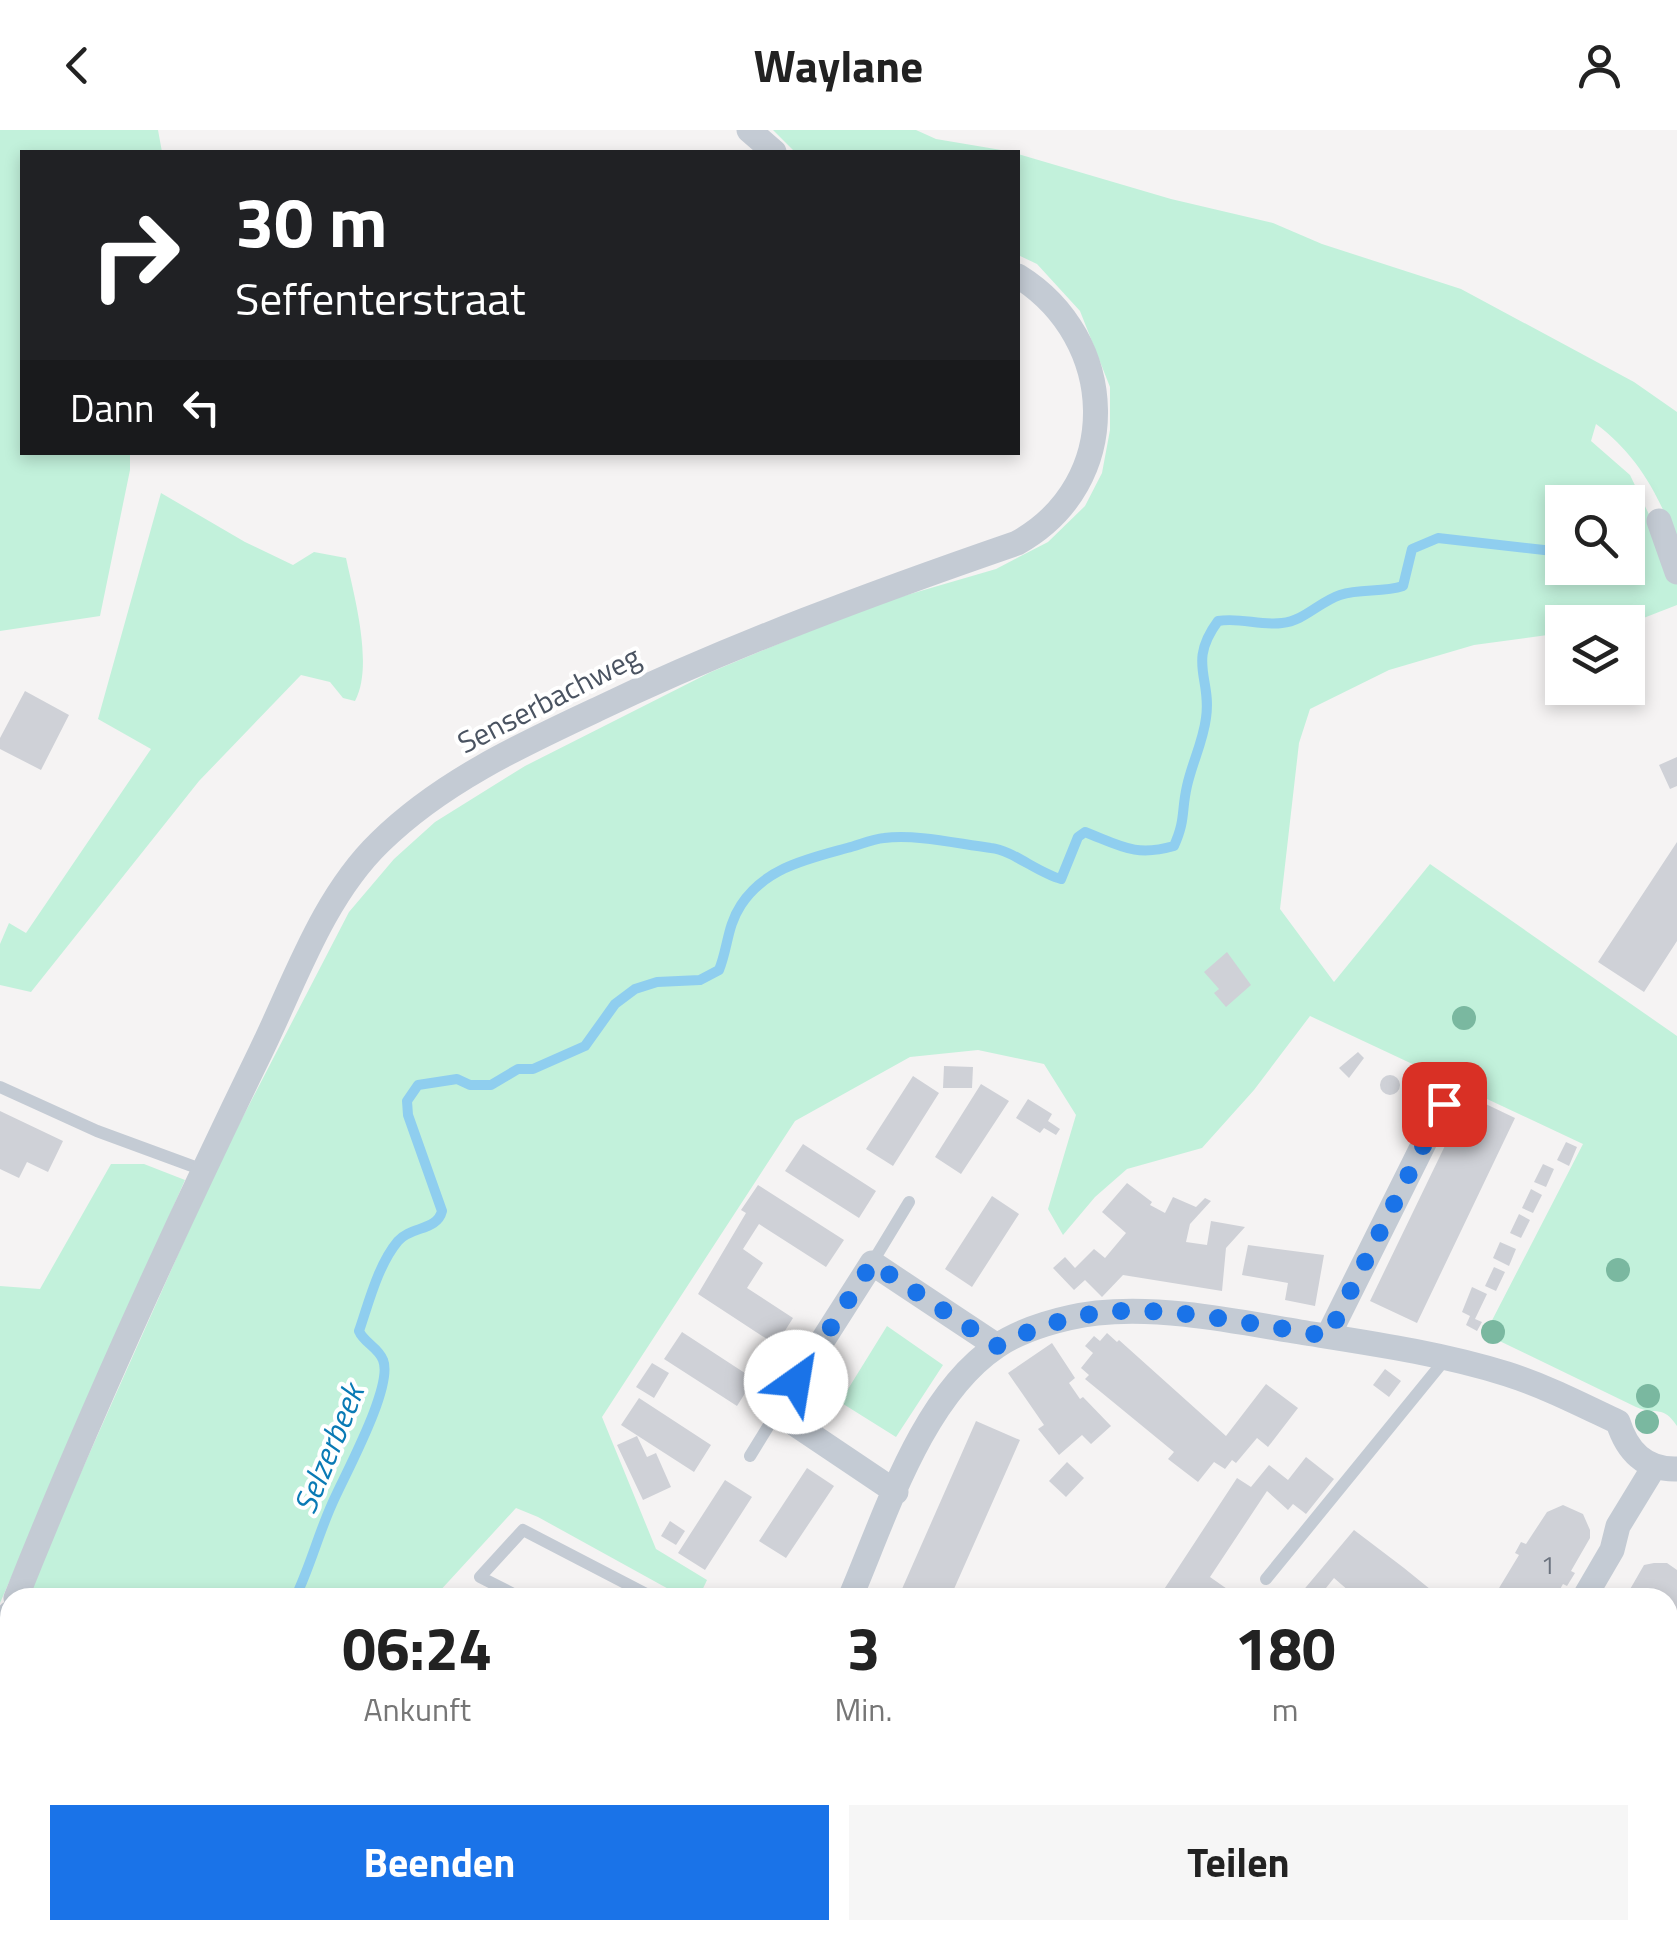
<!DOCTYPE html>
<html lang="de">
<style>
:root{--surface:#fff;--page:#f6f6f6;--text:#222;--muted:#767676;--accent:#1a73e8}
body{margin:0;font-family:"Titillium Web",sans-serif;background:var(--page);color:var(--text);height:100vh;display:flex;flex-direction:column;font-size:38px;white-space:nowrap}
*{box-sizing:border-box;margin:0}
p{font-size:32px;color:var(--muted)}
.icon{flex:none;width:55px;height:55px;fill:none;stroke:currentColor;stroke-width:2;stroke-linecap:round;stroke-linejoin:round}
.map{position:relative;flex:1;overflow:hidden}
.sheet{position:absolute;left:0px;top:1458px;width:1678px;height:352px;display:flex;flex-direction:column;background:var(--surface);border-radius:30px 30px 0 0;box-shadow:0 5px 15px #0003}
.sheet>*{flex:none}
.top-card{position:absolute;left:20px;top:20px;width:1000px;height:305px;border-radius:0px;box-shadow:0 5px 15px #0003;background:#202124;color:#fff;overflow:hidden}
.fabs{position:absolute;left:1545px;top:355px;display:grid;gap:20px}
.fabs a{display:grid;place-items:center;width:100px;height:100px;border-radius:0px;background:var(--surface);box-shadow:0 5px 15px #0003;font-size:50px}
.pin{position:absolute;display:grid;place-items:center;width:85px;height:85px;color:#fff;margin:-42px;border-radius:20px;box-shadow:0 5px 15px #0006}
.me{position:absolute;width:110px;margin:-55px;rotate:32deg;stroke-linejoin:round;filter:drop-shadow(0 0 8px #0008)}
.turn{display:flex;align-items:center;gap:35px;height:210px;padding:0 50px;font-size:45px}
.turn .icon{width:130px;height:130px;stroke-width:2.5}
.turn b{display:block;font-size:70px;line-height:85px}
.then{display:flex;align-items:center;height:95px;padding:0 50px;background:#0003;gap:20px;font-size:38px}
.eta{display:flex;justify-content:space-evenly;align-items:center;height:170px;text-align:center}
.eta b{font-size:60px;font-weight:700;line-height:70px}
.primary-button{display:flex;gap:20px;margin-top:auto;padding:20px 50px}
.primary-button a{flex:1;height:115px;border-radius:0px;background:var(--accent);color:#fff;font-size:40px;font-weight:700;line-height:115px;text-align:center}
.primary-button a+a{background:var(--page);color:var(--text)}
header{display:flex;justify-content:space-between;align-items:center;height:130px;padding:0 50px;background:var(--surface);font-size:45px;font-weight:700}
.map>svg:first-child{display:block}
.green{fill:#c2f1db;fill-rule:evenodd}
.lines{fill:none;stroke-linecap:round;stroke-linejoin:round}
.stream{stroke:#8fceef;stroke-width:10}
.building{fill:#cfd1d7}
.service{stroke:#c4cbd4;stroke-width:12}
.minor{stroke:#c4cbd4;stroke-width:25}
.tree{fill:#7ab8a0}
.route{stroke:#1a73e8;stroke-width:18;stroke-dasharray:0 32.4}
.labels{text-anchor:middle;stroke-width:8;stroke-linejoin:round;paint-order:stroke}
.number-label{font-size:25px;fill:#6b727e}
.street-label{font-size:30px;fill:#4a5361;stroke:#fff}
.water-label{font-size:32px;font-style:italic;fill:#097ab5;stroke:#fff}
</style>
<header><svg class="icon" aria-label="back" viewBox="0 0 24 24"><path d="M15 5l-7 7 7 7"/></svg>Waylane<svg class="icon" aria-label="person" viewBox="0 0 24 24"><circle cx="12" cy="8" r="4"/><path d="M4 21q1-7 8-7t8 7"/></svg></header>
<div class="map">
<svg width="1677" height="1809" viewBox="0 0 1677 1809">
<rect width="100%" height="100%" fill="#f5f3f3"/>
<path class="green" d="M0,0h158l4,22h-140v300l108,1v17l-30,146 -100,15z
M773,0h143l20,9 77,13h-218z
M1018,24l153,45 102,24 49,21 139,45 173,93 43,30v133c-16,-47 -40,-91 -81,-121l-5,17 39,34 26,54 21,19v57l-49,19 -66,-2v11l-88,12 -85,25 -79,39 -11,34 -19,166 54,73 96,-118 247,172v390c-15,-22 -19,-10 -41,-19l-151,-73 98,-190 -273,-128 -56,74 -52,58 -75,21 -32,28 -32,38 -15,-26 28,-94 -32,-51 -66,-14 -68,7 -115,64 -193,296 54,132 51,31 -8,17h-16l-145,-80 -22,-9 -78,85v4l-413,1 193,-433 131,-253 45,-53 41,-37 90,-56 186,-94 158,-66 127,-37 52,-27 37,-36 17,-33 8,-43v-43l-30,-76 -43,-47 -19,-9zM1562,372h66v66h-66z
M161,363l84,49 48,23 21,-13 32,6c8,37 28,108 9,143l-12,-3 -13,-16 -29,-7 -102,106 -168,211 -31,-7v-41l9,-21 17,10 125,-184 -53,-30z
M111,1034h33l41,16 -185,423v-317l40,3z
M887,1196l56,39 -47,72 -56,-35z
M10,1509v291h313l21,9h-344v-273z
M800,1800h296l-7,9h-291z"/>
<g class="lines">
<path class="stream" d="M295,1468c15,-31 23,-63 37,-94 12,-28 62,-118 51,-144 -5,-13 -19,-17 -24,-29 10,-29 19,-66 39,-90 13,-15 39,-10 44,-30l-34,-96 -1,-14 11,-16 39,-6 13,6h21l27,-16h15l52,-23 30,-42 20,-15 22,-7 43,-2 19,-10c9,-22 8,-44 22,-65 24,-37 66,-46 106,-57 12,-3 25,-9 37,-10 34,-4 74,6 107,10 21,2 47,25 70,31l17,-42 7,-5c36,14 50,25 89,14 12,-27 7,-34 13,-60 5,-23 16,-44 19,-68 6,-40 -19,-55 12,-97 22,-4 42,5 64,2 22,-2 37,-21 58,-28 21,-7 42,-2 63,-9l9,-37 26,-11 124,14
M101,1800l8,9"/>
</g>
<path class="building" d="M25,561l44,24 -28,55 -41,-21v-11z
M1677,627v29l-7,3 -11,-24z
M1677,712v99l-33,51 -46,-30z
M1227,822l24,33 -25,22 -12,-14 5,-4 -15,-17z
M1358,922l6,6 -15,20 -10,-10z
M944,936l29,1 -1,21h-29z
M1380 955a10 10 0 1 1 20 0a10 10 0 1 1-20 0Z
M913,946l26,17 -46,73 -27,-17z
M981,954l28,17 -48,73 -26,-17z
M1469,966l46,22 -98,205 -47,-22z
M1028,969l24,15 -4,7 12,8 -4,6 -12,-7 -4,5 -24,-15z
M0,981l63,30 -15,31 -21,-10 -8,16 -19,-9z
M1566,1012l11,5 -8,19 -12,-6z
M803,1014l73,47 -17,27 -74,-47z
M1543,1034l11,5 -8,18 -12,-5z
M1127,1053l25,19 -2,3 15,8 8,-16 23,10 9,-9 6,3 -21,23 -4,18 21,3 4,-24 34,6 -19,21 -4,43 -99,-16 -21,22 -17,-17 -11,10 -21,-22 12,-11 10,11 19,-19 11,9 21,-25 -24,-21z
M758,1055l86,55 -18,27 -67,-43 -16,25 20,14 -16,25 46,30 -17,27 -78,-51 48,-81 -5,-3z
M1531,1059l11,6 -9,18 -11,-5z
M992,1066l27,18 -47,73 -27,-18z
M1519,1084l11,6 -9,18 -11,-5z
M1500,1112l16,7 -7,17 -16,-8z
M1248,1115l76,10 -9,51 -30,-6 3,-17 -46,-8z
M1494,1137l11,5 -9,19 -11,-5z
M1472,1157l15,7 -12,25 7,3 -5,9 -11,-6 4,-9 -8,-4z
M682,1202l72,47 -17,27 -73,-47z
M1107,1203l10,9 2,-2 107,96 40,-52 32,24 -30,39 -11,-9 -21,25 -4,-3 -7,9 -11,-7 -16,20 -30,-23 6,-7 -89,-73 4,-4 -8,-7 12,-15 -8,-7 9,-10 6,5z
M1052,1213l23,35 -6,5 11,16 3,-2 28,29 -20,18 -9,-9 -23,20 -21,-26 6,-4 -36,-52z
M652,1233l17,10 -15,25 -18,-11z
M1385,1239l16,12 -12,16 -16,-12z
M639,1268l72,47 -17,27 -73,-47z
M976,1291l44,19 -11,25 -59,133h-52z
M637,1306l10,21 9,-4 15,34 -28,13 -26,-55z
M1306,1327l28,22 -28,35 -13,-10 -5,6 -21,-19 -57,86 30,21h-74l-5,-4 76,-116 14,9 18,-22 19,15z
M1067,1332l17,16 -18,19 -17,-16z
M807,1338l27,18 -48,72 -27,-17z
M725,1350l27,17 -47,73 -27,-17z
M1563,1375l20,9 7,16v8l-19,33 4,2 -8,13 -4,-2 -8,14h-62l26,-43 -4,-2 6,-11 5,2 21,-32z
M670,1391l15,10 -9,14 -15,-9z
M1354,1400l50,38 37,30h-84l-23,-20 -16,20h-12l-5,-5z
M1654,1433h13l10,7v40l-5,8 5,4v66l-9,-6v-84h-43l19,-33z
M164,1800h26l-2,9h-33l1,-7 8,2z
M534,1800h178l17,9h-178z
M1420,1800h43l-5,9h-43z"/>
<g class="lines">
<path class="service" d="M0,957l97,44 106,39
M872,1133l37,-61
M750,1326l27,-44
M1266,1449l181,-222
M521,1468l-41,-21 43,-47 131,68
M334,1809l5,-9"/>
<path class="minor" d="M749,0l25,22
M1659,391l18,51
M1328,1206l116,-233
M896,1362l-119,-80 95,-149 125,83
M16,1468c74,-186 158,-368 245,-547 34,-70 62,-154 119,-209 61,-60 141,-97 218,-133 136,-65 277,-117 419,-166 108,-60 101,-205 1,-267
M850,1468c35,-81 71,-201 147,-252 27,-18 67,-29 100,-33 66,-7 137,8 203,19 69,11 140,21 207,42 38,12 75,31 111,48 9,29 27,48 59,47
M1584,1468l28,-48 6,-24 36,-59
M0,1510l10,-27
M362,1800l16,9
M1214,1800l14,9
M1114,1809l6,-9
M1379,1809l5,-9"/>
</g>
<g class="tree">
<circle cx="1464" cy="888" r="12"/>
<circle cx="1618" cy="1140" r="12"/>
<circle cx="1493" cy="1202" r="12"/>
<circle cx="1648" cy="1266" r="12"/>
<circle cx="1647" cy="1292" r="12"/>
</g>
<g class="lines">
<path class="route" d="M796,1252l76,-119 125,83c30,-15 61,-26 94,-32 66,-12 169,12 237,22l116,-232"/>
</g>
<g class="labels">
<g class="number-label">
<text x="1548" y="1444">1</text>
</g>
<g class="street-label">
<text transform="translate(549 570) rotate(-27)" y="10">Senserbachweg</text>
</g>
<g class="water-label">
<text transform="translate(329 1319) rotate(-68)" y="11">Selzerbeek</text>
</g>
</g>
</svg>
<div class="fabs">
<a><svg class="icon" aria-label="search" viewBox="0 0 24 24"><circle cx="10" cy="10" r="6"/><path d="M15 15l6 6"/></svg></a>
<a><svg class="icon" aria-label="layers" viewBox="0 0 24 24"><path d="M12 4l9 5-9 5-9-5zM3 14l9 5 9-5"/></svg></a>
</div>
<div class="pin" style="left:1444px;top:974px;background:#d93025"><svg class="icon" aria-label="arrive" viewBox="0 0 24 24"><path d="M6 21V4h12l-3 4 3 4H6"/></svg></div>
<svg class="me" style="left:796px;top:1252px" viewBox="-20 -20 40 40"><circle r="19" fill="#fff"/><path d="M0-13L10 11 0 6-10 11z" fill="#1a73e8"/></svg>
<div class="top-card">
<div class="turn"><svg class="icon" aria-label="right" viewBox="0 0 24 24"><path d="M7 20v-9h11M14 6l5 5-5 5"/></svg><div><b>30 m</b>Seffenterstraat</div></div>
<div class="then">Dann<svg class="icon" aria-label="left" viewBox="0 0 24 24"><path d="M17 20v-9H6M10 6l-5 5 5 5"/></svg></div>
</div>
<section class="sheet">
<div class="eta">
<div><b>06:24</b><p>Ankunft</p></div>
<div><b>3</b><p>Min.</p></div>
<div><b>180</b><p>m</p></div>
</div>
<div class="primary-button"><a>Beenden</a><a>Teilen</a></div>
</section>
</div>
